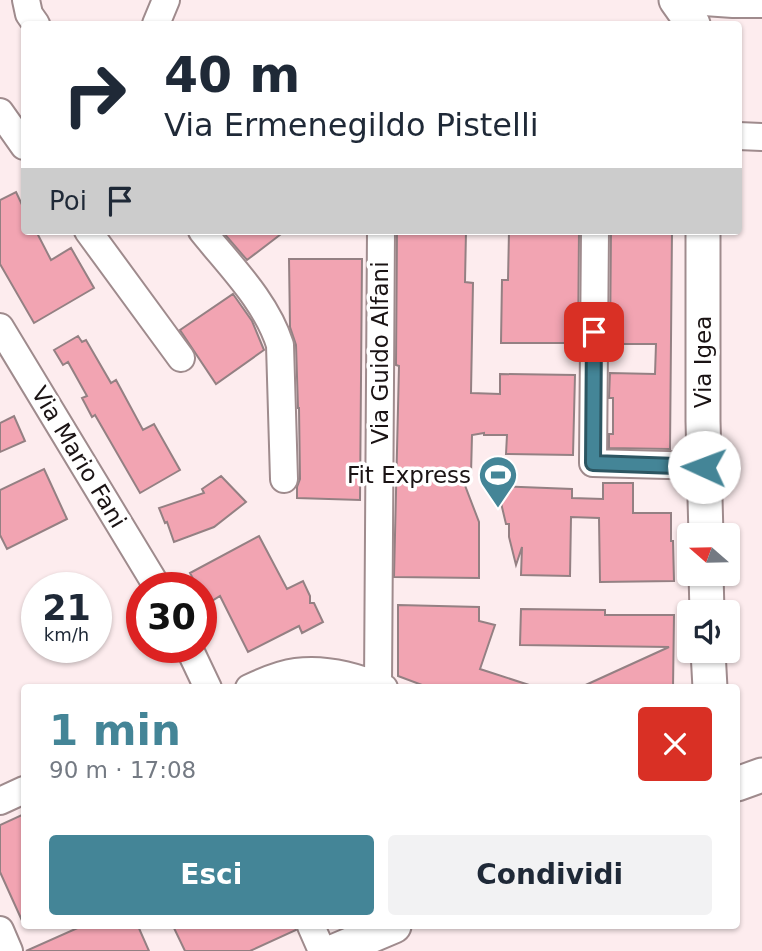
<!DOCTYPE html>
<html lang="it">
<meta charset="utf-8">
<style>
:root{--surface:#fff;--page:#f2f2f3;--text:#1f2937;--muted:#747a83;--accent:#448597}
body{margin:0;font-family:"DejaVu Sans",sans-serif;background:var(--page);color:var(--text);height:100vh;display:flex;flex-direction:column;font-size:26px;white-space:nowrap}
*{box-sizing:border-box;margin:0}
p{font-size:23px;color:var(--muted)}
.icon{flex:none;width:38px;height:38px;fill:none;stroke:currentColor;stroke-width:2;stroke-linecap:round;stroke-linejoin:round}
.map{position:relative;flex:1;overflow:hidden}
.drawer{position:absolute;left:21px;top:684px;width:719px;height:245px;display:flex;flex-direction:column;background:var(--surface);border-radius:7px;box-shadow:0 2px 5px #0004}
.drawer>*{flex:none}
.hud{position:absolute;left:21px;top:21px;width:721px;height:214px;border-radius:7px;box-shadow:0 2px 5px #0004;background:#fff;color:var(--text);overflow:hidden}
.needle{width:46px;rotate:290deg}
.buttons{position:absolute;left:677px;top:523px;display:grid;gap:14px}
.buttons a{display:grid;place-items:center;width:63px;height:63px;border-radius:7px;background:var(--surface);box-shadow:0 2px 5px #0004;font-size:35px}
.speed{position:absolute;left:21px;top:572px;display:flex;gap:14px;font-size:35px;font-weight:700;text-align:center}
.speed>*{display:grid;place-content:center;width:91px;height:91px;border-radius:50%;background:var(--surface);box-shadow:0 2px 5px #0004;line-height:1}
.speed small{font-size:18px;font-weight:400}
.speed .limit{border:10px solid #d22;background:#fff;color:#111}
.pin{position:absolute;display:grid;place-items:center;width:60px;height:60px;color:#fff;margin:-30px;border-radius:14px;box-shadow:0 4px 10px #0006}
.me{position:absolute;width:77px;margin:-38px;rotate:272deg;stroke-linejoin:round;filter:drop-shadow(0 0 5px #0008)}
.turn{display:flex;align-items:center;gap:24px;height:147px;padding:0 28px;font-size:32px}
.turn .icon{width:91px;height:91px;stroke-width:2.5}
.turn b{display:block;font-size:49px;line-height:60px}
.then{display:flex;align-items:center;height:66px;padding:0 28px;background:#0003;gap:14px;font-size:26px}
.round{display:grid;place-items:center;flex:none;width:74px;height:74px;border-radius:7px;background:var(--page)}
.head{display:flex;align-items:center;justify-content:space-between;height:119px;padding:0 28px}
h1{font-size:42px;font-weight:700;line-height:52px;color:var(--accent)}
.button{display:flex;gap:14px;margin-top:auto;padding:14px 28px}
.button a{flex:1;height:80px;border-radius:7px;background:var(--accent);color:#fff;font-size:28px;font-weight:700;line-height:80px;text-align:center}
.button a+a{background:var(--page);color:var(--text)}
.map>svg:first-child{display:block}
.building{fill:#f2a4b2;stroke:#948083;stroke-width:2}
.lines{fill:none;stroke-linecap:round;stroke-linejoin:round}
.minor-casing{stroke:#9f8b8d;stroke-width:30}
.major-casing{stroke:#9f8b8d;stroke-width:37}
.minor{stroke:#fff;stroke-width:26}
.major{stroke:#fff;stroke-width:33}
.route-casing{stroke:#2c5662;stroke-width:18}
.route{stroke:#448597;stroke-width:12}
.labels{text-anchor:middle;stroke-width:7;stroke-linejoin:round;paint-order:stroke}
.street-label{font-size:23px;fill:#1a1314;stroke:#fff}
.poi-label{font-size:23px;fill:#1a1314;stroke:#fff;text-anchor:end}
</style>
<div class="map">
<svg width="762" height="951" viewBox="0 0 762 951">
<rect width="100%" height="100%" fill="#fdecee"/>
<path class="building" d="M16,192l8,17v22h12l15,29 20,-12 23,40 -60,35 -34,-59v-64z
M222,231h63l-38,29z
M397,231h69l-1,51 8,1 -2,110 29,1v-20l75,1 -2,80 -67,-1 1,-19h-23v-2l-12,2 -1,40h-10l18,47v56l-85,-1 5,-211 -3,-1z
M509,231h70l-1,112h-77l1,-63h6z
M611,231h61l-2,218 -61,-1v-14h4v-36h-4l1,-25 45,1 1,-30h-46z
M289,259h73l-2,241 -63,-2v-11l3,-8 -1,-71h-1l-2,-63 -6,-18z
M233,294l19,27 12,29 -48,34 -36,-54z
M78,336l4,6 4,-2 25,43 5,-3 27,50 11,-6 26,46 -40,23 -45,-78 -3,2 -10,-19 5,-2 -19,-34 -5,3 -9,-15z
M14,416l11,25 -25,11v-29z
M44,469l23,50 -60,30 -7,-14v-45z
M221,476l25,26 -32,25 -40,15 -7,-20 -2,1 -6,-15 45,-15 -2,-4z
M603,483h30v30h38v28h2l1,40 -74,1 -1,-64 -28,-1 -1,59 -49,-1 1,-28 -6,18 -7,-28v-13h-3l-9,-38 75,3v9l31,1z
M259,536l28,53 16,-8 7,15v7h4l9,19 -21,11 -3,-7 -51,26 -28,-56 -13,8 -6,-11v-5h-3l-8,-15z
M398,605l81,2v14l16,4 -15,44 49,16 -1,3h-98l-32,-12z
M521,609l84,1v5h69l-1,73h-94l90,-41 -149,-2z
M24,814v111l-24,-53v-47z
M82,926h56l11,25h-123z
M173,926h122l1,4 -46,21h-65z"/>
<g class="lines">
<g class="minor-casing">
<path id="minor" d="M26,0l3,14 7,10
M676,0l57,4h29
M156,24l10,-24
M0,112l24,34
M738,136l24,1
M88,231l93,127
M202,231c28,35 64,70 78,114l4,134
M595,231l-2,232 111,3
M0,327l158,261
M189,648l19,40
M378,685l3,-454
M249,688c15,-7 31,-14 47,-16 29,-4 62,5 88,16
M0,801l24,-11
M311,926l11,25
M0,930l9,21"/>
</g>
<g class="major-casing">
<path id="major" d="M676,0l17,24
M703,231v190l3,115
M706,574l1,38
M708,651l2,37
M737,784l25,-9
M335,951l59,-25"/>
</g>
<use href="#minor" class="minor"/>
<use href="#major" class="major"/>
</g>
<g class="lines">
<g class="route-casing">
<path id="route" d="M594,332l-1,131 111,4"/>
</g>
<use href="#route" class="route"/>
</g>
<defs>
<g id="stadium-pin" transform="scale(2.0125)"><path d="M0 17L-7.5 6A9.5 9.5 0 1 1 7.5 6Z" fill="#448597" stroke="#fff"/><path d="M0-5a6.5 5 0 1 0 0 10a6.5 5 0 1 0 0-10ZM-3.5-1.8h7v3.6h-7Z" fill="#fff"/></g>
</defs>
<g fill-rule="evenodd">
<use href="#stadium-pin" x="498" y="475"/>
</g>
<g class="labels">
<g class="street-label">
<text transform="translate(380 353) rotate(-90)" y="8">Via Guido Alfani</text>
<text transform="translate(703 362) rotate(-90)" y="8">Via Igea</text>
<text transform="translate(79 457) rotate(59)" y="8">Via Mario Fani</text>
</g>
<g class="poi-label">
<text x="471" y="483">Fit Express</text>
</g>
</g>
</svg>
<div class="buttons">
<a><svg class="needle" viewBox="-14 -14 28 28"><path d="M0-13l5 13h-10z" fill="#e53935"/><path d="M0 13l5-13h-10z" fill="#747a83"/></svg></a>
<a><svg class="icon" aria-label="sound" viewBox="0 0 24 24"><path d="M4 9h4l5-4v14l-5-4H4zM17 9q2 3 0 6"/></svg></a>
</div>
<div class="speed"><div>21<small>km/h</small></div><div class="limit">30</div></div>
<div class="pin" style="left:594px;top:332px;background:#d93025"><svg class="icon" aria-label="arrive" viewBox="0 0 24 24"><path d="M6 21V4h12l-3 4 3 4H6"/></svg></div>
<svg class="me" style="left:704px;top:467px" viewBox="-20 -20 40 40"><circle r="19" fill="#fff"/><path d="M0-13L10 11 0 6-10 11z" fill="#448597"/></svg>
<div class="hud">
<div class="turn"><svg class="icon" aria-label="right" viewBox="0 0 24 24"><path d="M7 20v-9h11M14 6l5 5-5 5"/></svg><div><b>40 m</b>Via Ermenegildo Pistelli</div></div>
<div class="then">Poi<svg class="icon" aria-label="arrive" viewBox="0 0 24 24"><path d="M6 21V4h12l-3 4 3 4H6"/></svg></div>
</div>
<section class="drawer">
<div class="head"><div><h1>1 min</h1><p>90 m · 17:08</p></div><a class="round" style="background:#d93025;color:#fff"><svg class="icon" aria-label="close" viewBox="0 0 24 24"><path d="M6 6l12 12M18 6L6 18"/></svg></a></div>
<div class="button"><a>Esci</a><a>Condividi</a></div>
</section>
</div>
